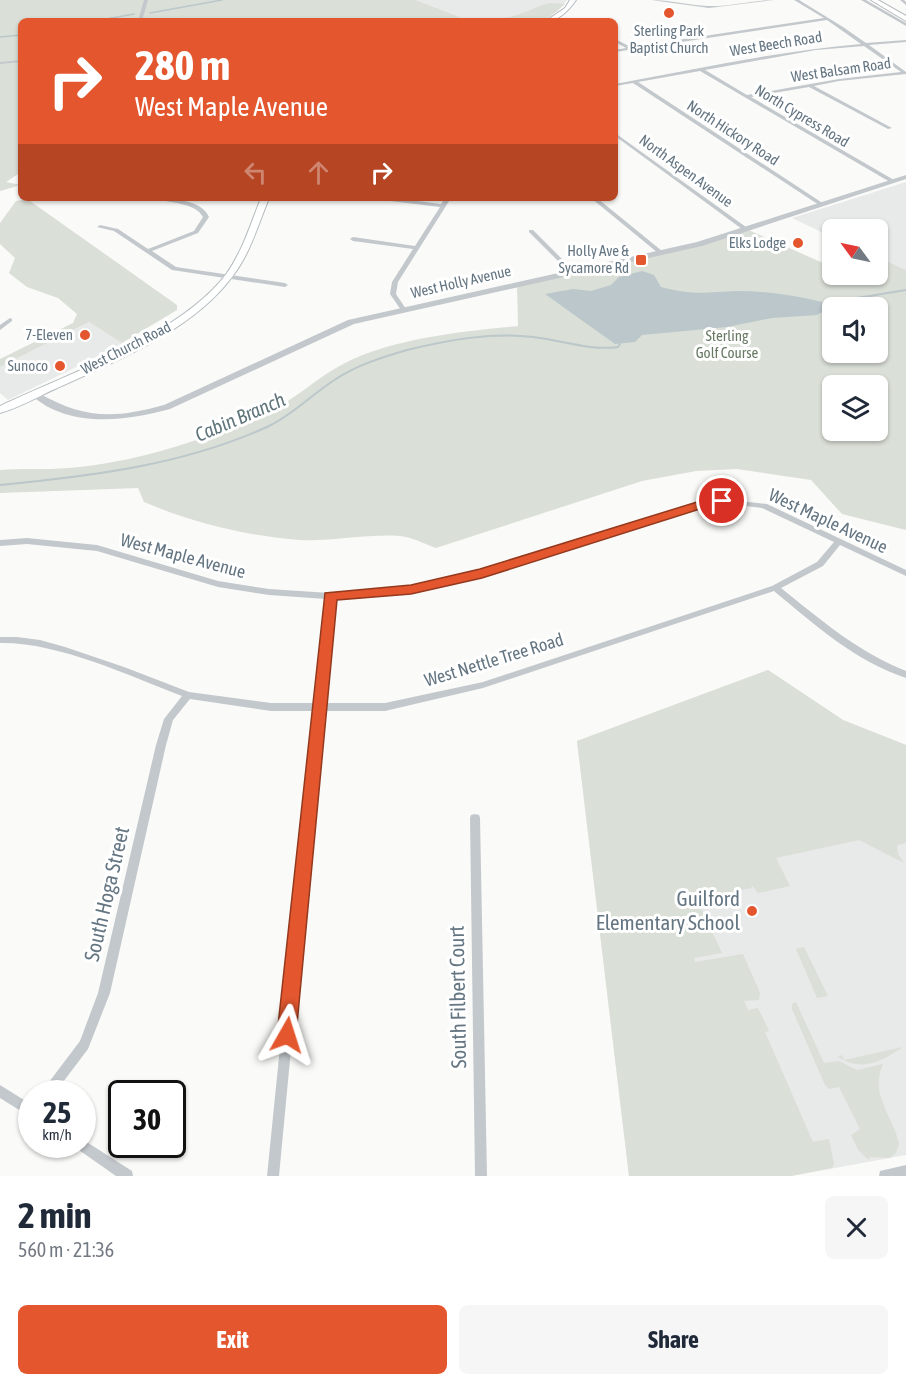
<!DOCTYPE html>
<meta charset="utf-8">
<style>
:root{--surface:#fff;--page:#f6f6f7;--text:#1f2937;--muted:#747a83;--accent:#e4572e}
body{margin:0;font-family:"Asap Condensed",sans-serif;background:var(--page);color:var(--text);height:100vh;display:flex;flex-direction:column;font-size:22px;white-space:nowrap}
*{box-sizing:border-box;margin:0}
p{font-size:20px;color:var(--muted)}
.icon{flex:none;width:33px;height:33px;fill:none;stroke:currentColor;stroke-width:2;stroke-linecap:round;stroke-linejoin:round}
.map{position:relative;height:1176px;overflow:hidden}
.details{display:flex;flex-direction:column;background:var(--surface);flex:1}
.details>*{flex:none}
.banner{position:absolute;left:18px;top:18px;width:600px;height:183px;border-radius:9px;box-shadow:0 2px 4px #0004;background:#e4572e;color:#fff;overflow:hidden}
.needle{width:39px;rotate:303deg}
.fabs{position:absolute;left:822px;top:219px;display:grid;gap:12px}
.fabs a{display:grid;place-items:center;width:66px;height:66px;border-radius:9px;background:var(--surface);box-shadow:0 2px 4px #0004;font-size:30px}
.speed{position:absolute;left:18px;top:1080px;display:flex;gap:12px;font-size:30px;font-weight:700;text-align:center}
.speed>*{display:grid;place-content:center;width:78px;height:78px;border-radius:50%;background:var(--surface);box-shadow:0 2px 4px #0004;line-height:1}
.speed small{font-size:15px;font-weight:400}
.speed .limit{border:3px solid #111;border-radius:9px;background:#fff;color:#111}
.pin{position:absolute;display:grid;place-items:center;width:51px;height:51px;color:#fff;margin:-26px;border:3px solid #fff;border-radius:50%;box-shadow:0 2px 6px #0007}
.me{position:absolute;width:66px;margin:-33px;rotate:6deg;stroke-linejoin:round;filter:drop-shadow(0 0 4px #0008)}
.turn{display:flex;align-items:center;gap:21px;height:126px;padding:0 18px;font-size:27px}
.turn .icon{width:78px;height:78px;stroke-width:2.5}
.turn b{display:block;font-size:42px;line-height:51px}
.lanes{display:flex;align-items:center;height:57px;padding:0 18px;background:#0003;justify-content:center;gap:30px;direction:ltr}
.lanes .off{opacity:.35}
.round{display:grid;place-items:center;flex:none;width:63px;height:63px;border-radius:9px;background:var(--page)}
.headline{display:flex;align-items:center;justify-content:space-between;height:102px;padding:0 18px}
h1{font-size:36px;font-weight:700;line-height:45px}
.primary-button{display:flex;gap:12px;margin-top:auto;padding:12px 18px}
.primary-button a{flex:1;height:69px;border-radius:9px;background:var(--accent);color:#fff;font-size:24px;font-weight:700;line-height:69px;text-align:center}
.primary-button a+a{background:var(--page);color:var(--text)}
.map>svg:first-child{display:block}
.built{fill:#e8e9e9}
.green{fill:#dadfd7;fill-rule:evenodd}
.water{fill:#bbc7cb}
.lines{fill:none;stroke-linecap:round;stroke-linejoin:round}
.stream-far1{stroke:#bbc7cb;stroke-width:1.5}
.stream{stroke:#bbc7cb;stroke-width:2}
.secondary-casing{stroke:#b3babf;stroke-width:2}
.primary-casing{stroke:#b5babe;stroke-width:2}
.minor{fill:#c3c8cc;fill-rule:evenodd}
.tertiary{fill:#c3c8cc;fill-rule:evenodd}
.secondary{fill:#fff;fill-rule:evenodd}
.primary{fill:#fff;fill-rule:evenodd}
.route{fill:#e4572e;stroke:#94391e;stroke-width:1.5}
.poi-dot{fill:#e4572e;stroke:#fff;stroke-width:2}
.labels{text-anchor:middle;stroke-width:6;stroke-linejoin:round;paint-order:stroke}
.far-poi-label{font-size:15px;fill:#657683;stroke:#fff;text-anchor:end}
.far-street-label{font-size:15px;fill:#657683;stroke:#fff}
.far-park-label{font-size:15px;fill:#687a64;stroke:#fff}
.street-label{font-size:18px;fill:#657683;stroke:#fff}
.water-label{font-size:20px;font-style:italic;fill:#60757c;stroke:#fff}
.near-street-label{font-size:21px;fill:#657683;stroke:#fff}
.near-poi-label{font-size:21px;fill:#657683;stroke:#fff;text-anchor:end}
</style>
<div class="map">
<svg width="906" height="1176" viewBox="0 0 906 1176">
<rect width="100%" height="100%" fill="#fafaf8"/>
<path class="built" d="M416,0h151l-8,10 -15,11h-74z
M906,182v88l-28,-13v-27h-46v7l-40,-19z
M89,322l35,22 -116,56 -8,-7v-26z
M768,670l75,50 63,25v410l-115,21h-162l-52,-435z"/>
<path class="green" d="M0,0h416l54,21h-449v151l-15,10 15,3 -21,6z
M551,3l14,1 -18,15 -5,-1 3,2 -2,1h-42l-7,-3c20,3 42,-13 57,-15z
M22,200l8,1 147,104v5l-55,33 -33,-21 -89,45v-8l73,-36 4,-9 -19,-16 -31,-11 -18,-14 6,-15 -15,-14v-21l16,-22z
M744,228l88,39v7h46v-15l2,-1 26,12v260l-64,-16 -31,-34 -74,-11 -41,2 -54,10 -206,67c-9,-3 -20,-9 -30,-11 -29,-5 -74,5 -106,3 -53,-4 -107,-17 -156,-38l-6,-14 -138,5v-23c23,-2 45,0 68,-2 66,-5 136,-28 197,-54 29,-13 52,-37 80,-51 49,-25 120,-32 173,-37l-1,-43 182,-39zM832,308h46v44h-46zM832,386h46v44h-46z
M768,670l75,50 63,25v98l-9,2 1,9 6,9 -45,-23 -83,18 14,28 -32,7 -7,-9 1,4 -55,11 25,54 -28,5 1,4 48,-8 17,39 -1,7 -15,1 4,9 10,-2 11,23 -4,1 48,110 16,-3 5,25 -2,4 -41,8h-162l-52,-435z
M804,947l24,49 -11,2 -21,-49z
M796,1002l28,61 15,-2 18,9 26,-6c-14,31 10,51 16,80l-3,9 -6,5 -20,-1 -1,3 -11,-10 -7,-15 9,-6 -21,-42 -10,2 -4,-4 -33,-76v-5z
M903,1047c-22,15 -41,25 -65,10l4,-2 2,5z"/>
<path class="water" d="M642,271l12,4 7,12c33,9 46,5 78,4 29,0 60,5 88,12l1,6 -11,6 -45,3 -45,9 -85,8 -7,7 -20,2 -70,-50 28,-5 18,2 20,-6 8,-8z"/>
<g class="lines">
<path class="stream-far1" d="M150,13l72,-13
M95,21l39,-7
M0,37l21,-2"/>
<path class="stream" d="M827,303l79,-13
M0,485c92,-9 185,-20 269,-59 25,-12 43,-32 67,-47 21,-14 47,-22 71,-29 41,-10 84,-18 126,-13 28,3 57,14 85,10l2,-3"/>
<g class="secondary-casing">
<path id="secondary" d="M570,0h6c-7,10 -17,21 -30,21l19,-13z
M261,198h8c-11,27 -19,56 -37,79 -40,54 -118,85 -177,112 -18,8 -36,19 -55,24v-7c68,-32 182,-72 227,-133 16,-23 24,-50 34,-75z"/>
</g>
<g class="primary-casing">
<path id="primary" d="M871,0h7l28,16v5z"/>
</g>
<path class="minor" d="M144,0h4l-6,21h-4z
M651,0c19,0 38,5 57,6 21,1 44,-6 66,-6l-65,8z
M794,0h5l44,27 23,16 40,-3v2l-37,3 37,27v2l-67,7 -25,5 78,42 -4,1 -79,-42 -58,10 143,83v2h-4l-190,-111 -62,11 186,122 -5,1 -186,-122 -18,3v-2c81,-15 163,-33 246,-40l-34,-24 -212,32v-2l11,-2 -11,-6v-3l16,8 193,-29zM864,46l37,26 -62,7 -92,16 -42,-25 111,-20z
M861,0h5l40,23v3z
M900,0h4l2,2v3z
M21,60v2l-21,2v-2z
M615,133l131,94v2h-4l-127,-93z
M156,198c16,0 46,2 53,19l-11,16 -46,18 24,16 109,16 3,2 -3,2 -113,-17 -58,-39 -17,-4 3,-2 18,4 30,20 46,-18 9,-14c-8,-15 -33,-13 -47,-19z
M379,198h15l47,6 4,-6h6l-53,84 -2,12 10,15 -3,2 -2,-1 -11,-16 2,-12 21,-33 -60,-8 -3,-2 3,-2 62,9 25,-39 -58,-7z
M591,198h6l65,53v2h-4z
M529,230h4l40,40v2h-4l-40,-40z
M10,318l2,1v2l-12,9v-5z
M722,499l45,5 139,66v6l-66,-31 -17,21 -42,22c40,32 77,64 125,83v7c-51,-17 -91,-53 -132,-87l-291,97 -98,23h-62l-44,465h-12l47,-465h-43l-81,-12 -17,21 -7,25 -56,248 -22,56 -34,45h-14l40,-53 18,-48 58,-248 8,-26 18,-23c-55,-21 -124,-54 -182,-53v-6h17l23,3 25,7 59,20 65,25 82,11h44l11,-104 -57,-4 -51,-8 -121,-36 -70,-7 -27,2v-6l27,-2 70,7 121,36 51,8 61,4 81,-7 70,-16 218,-67zM722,503l40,5 72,34 -17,20 -45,24 -289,96 -98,21h-61l10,-104 77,-7 71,-16 221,-69z
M475,814l4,1 1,3 7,358h-12l-5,-358 1,-3z
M0,1085l32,20v13l-32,-20z
M82,1139l50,32 1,5h-17l-40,-28 -2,-4h8z
M906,1165v11h-27l1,-5z"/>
<path class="tertiary" d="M906,175v4l-204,67 -348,78 -184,85c-45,12 -102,20 -140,-15l4,-3 3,1c46,27 76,27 127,13l184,-85 349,-78z"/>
<use href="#secondary" class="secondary"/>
<use href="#primary" class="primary"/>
</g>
<path class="route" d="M722,497l7,4 -2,3 -24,4 -221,70 -71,16 -74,6 -41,435 -3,7 -6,3 -7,-3 -3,-7 48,-442 86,-8 69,-16 217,-67z"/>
<g class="poi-dot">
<circle cx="669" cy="13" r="6"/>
<circle cx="798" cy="243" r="6"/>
<rect x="635" y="254" width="12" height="12" rx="3"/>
<circle cx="85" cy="335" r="6"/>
<circle cx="60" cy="366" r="6"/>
<circle cx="752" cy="911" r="6"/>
</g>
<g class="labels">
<g class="far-poi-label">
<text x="669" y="36" text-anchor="middle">Sterling Park<tspan x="669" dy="17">Baptist Church</tspan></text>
<text x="786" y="248">Elks Lodge</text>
<text x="629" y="256">Holly Ave &amp;<tspan x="629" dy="17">Sycamore Rd</tspan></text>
<text x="73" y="340">7-Eleven</text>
<text x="48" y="371">Sunoco</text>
</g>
<g class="far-street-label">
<text transform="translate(776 44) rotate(-9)" y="5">West Beech Road</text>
<text transform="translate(841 70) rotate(-8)" y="5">West Balsam Road</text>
<text transform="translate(802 116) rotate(31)" y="5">North Cypress Road</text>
<text transform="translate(733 133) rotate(33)" y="5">North Hickory Road</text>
<text transform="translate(686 171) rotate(36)" y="5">North Aspen Avenue</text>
<text transform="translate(461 282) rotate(-13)" y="5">West Holly Avenue</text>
<text transform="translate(126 348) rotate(-27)" y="5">West Church Road</text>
</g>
<g class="far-park-label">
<text x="727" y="341">Sterling<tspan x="727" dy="17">Golf Course</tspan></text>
</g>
<g class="street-label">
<text transform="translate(828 521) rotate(25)" y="6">West Maple Avenue</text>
<text transform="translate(183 556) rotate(15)" y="6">West Maple Avenue</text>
<text transform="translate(494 660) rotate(-17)" y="6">West Nettle Tree Road</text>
</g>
<g class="water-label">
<text transform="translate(240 417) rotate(-23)" y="7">Cabin Branch</text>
</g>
<g class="near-street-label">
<text transform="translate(107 894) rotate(-77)" y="7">South Hoga Street</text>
<text transform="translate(458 997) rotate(-91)" y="7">South Filbert Court</text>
</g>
<g class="near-poi-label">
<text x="740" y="906">Guilford<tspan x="740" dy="24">Elementary School</tspan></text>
</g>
</g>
</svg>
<div class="fabs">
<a><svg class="needle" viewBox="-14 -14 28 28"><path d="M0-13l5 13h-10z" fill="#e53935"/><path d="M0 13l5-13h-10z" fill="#747a83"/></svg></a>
<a><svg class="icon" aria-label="sound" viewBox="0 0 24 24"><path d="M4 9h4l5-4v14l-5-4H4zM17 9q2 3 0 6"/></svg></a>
<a><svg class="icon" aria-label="layers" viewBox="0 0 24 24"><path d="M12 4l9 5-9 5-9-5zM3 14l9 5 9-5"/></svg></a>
</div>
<div class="speed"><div>25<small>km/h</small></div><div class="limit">30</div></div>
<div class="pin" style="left:722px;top:501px;background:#d93025"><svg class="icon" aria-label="arrive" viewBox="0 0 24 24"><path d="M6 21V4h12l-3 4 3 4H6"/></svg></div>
<svg class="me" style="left:287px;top:1035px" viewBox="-20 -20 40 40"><path d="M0-17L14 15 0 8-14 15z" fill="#e4572e" stroke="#fff" stroke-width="4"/></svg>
<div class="banner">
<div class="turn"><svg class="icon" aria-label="right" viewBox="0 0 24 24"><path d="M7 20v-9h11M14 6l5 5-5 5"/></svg><div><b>280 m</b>West Maple Avenue</div></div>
<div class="lanes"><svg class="icon off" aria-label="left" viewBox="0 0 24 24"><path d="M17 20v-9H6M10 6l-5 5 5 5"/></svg><svg class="icon off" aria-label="ahead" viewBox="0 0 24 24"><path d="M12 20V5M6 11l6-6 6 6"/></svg><svg class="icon" aria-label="right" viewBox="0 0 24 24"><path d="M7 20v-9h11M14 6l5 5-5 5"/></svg></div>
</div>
</div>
<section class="details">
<div class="headline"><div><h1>2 min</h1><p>560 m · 21:36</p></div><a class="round"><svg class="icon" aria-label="close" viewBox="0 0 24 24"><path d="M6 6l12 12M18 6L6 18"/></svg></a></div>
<div class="primary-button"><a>Exit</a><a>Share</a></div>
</section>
